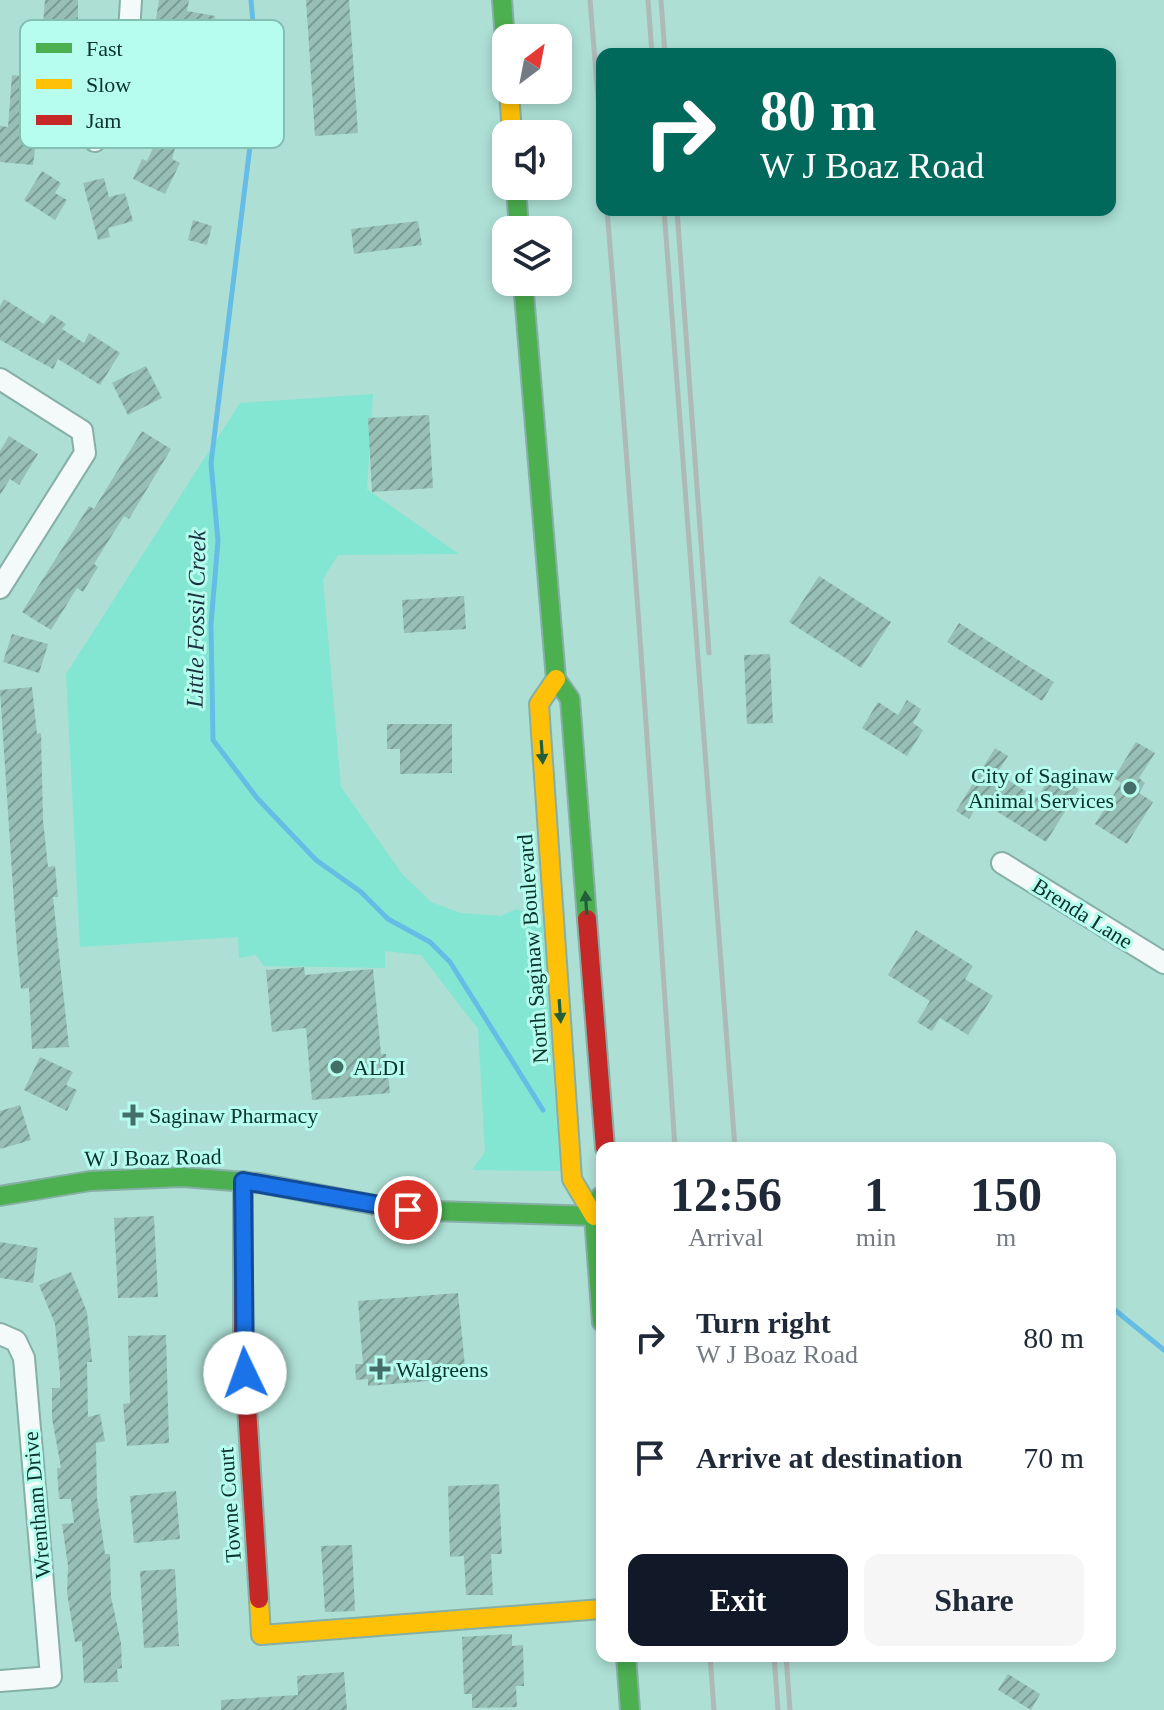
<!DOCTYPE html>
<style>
:root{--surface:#fff;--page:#f6f6f7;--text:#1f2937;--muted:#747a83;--accent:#111827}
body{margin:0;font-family:Georgia,serif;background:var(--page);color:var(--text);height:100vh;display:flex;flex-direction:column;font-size:30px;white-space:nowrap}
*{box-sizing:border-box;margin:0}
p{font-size:26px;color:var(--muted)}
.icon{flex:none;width:44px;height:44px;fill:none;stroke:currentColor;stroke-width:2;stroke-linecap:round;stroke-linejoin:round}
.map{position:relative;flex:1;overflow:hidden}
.panel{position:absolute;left:596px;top:1142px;width:520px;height:520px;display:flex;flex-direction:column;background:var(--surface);border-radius:16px;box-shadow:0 4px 12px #0003}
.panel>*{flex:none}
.hud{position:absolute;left:596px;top:48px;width:520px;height:168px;border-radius:16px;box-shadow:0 4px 12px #0003;background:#00695c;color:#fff;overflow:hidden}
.needle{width:52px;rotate:32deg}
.fabs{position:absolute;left:492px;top:24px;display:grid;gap:16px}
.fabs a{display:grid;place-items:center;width:80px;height:80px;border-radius:16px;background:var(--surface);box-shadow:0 4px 12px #0003;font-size:40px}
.pin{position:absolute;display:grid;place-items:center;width:68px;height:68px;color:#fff;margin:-34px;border:4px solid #fff;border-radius:50%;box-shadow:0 2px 8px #0007}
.me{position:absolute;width:88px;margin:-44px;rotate:357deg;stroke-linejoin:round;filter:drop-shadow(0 0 6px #0008)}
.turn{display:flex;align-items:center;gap:28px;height:168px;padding:0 32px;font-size:36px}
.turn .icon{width:104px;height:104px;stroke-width:2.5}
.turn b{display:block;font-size:56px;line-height:68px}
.eta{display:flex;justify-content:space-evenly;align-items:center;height:136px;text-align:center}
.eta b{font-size:48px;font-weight:700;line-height:56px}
.button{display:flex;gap:16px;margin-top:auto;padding:16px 32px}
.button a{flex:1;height:92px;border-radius:16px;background:var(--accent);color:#fff;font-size:32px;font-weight:700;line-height:92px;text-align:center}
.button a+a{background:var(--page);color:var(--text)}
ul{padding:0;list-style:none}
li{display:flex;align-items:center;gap:24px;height:120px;padding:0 32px}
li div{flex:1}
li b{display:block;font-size:30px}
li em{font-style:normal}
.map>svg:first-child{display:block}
.green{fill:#83e6d3}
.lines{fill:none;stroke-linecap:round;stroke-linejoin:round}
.stream{stroke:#65bde6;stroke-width:5}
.building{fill:url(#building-hatch)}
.street-casing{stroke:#86afa6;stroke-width:24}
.fast-casing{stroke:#86afa6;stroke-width:22}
.slow-casing{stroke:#86afa6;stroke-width:22}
.jam-casing{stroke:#86afa6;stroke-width:22}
.street{stroke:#f3faf9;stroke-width:20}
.fast{stroke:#4caf50;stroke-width:18}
.slow{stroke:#ffc107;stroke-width:18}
.jam{stroke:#c62828;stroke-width:18}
.rail{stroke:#aebab8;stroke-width:5}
.oneway{fill:#215e39}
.route-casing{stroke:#114b97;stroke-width:20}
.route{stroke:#1a73e8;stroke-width:14}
.poi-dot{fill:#436f67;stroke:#b6fded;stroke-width:3}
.labels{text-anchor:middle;stroke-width:6;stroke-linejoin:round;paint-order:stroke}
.poi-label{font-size:22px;fill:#0a332c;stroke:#b6fded;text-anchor:start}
.street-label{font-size:22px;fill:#0a332c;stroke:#b6fded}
.water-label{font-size:24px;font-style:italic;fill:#1b3140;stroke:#b6fded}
.key{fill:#b6fded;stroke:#82c0b3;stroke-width:2}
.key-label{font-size:22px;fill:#0a332c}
</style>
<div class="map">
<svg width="1164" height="1710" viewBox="0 0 1164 1710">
<defs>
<pattern id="building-hatch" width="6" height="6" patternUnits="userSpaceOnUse" patternTransform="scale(2)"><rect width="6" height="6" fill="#97bfb6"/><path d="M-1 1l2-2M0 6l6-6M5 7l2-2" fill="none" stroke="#799c94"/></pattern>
</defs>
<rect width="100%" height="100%" fill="#addfd4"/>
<path class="green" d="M373,394l-6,95 92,65 -121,1 -15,24 18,208 62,88 28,27 30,11 40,3 15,-7 26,7 18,255 -88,-1 13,-18 -7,-123 -57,-74 -36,-4v17l-121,-2 -8,-11 -17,3 -1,-21 -158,10 -14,-273 174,-271z"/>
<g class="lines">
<path class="stream" d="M251,0l7,81 -47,382 7,78 -7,83 2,116 44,58 59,62 45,32 27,27 42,23 20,20 93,148
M1110,1306l54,44"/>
</g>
<path class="building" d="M45,0h33v31l12,1 -1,17 -20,-2 -2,19 -27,-2z
M159,0h30l-2,11 28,5 -5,25 -22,-3 -6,29 24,5 -5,23 -11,-3 -18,67 8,4 -15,31 -32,-15 9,-20 5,2 12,-26 -15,-4 13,-46 -26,-6 6,-17 18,4 7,-32 -8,-2z
M306,0h43l9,133 -43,3z
M12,75l32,3 -11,87 -33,-3v-36l8,1z
M42,171l19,12 -6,10 12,7 -12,20 -31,-20z
M104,178l5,19 16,-4 8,28 -25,7 2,9 -12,3 -15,-57z
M193,220l19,6 -5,19 -19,-5z
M418,221l4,24 -68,9 -3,-25z
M4,299l40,25 7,-10 15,10 -4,5 22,14 5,-10 31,20 -20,32 -42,-26 -5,10 -53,-29v-34z
M146,366l16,32 -34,17 -16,-32z
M429,415l4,73 -61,4 -4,-74z
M142,431l29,18 -42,70 -5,-3 -30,48 4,3 -15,25 -6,-4 -26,42 -29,-18 67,-106 5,3z
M9,436l29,18 -19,31 -9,-6 -10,16v-44z
M819,576l72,46 -30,46 -72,-46z
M464,596l2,33 -62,4 -2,-33z
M959,623l95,59 -12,19 -95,-59z
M12,634l36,10 -9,29 -36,-11z
M770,654l3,69 -26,1 -3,-69z
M32,687l5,47 4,-1 2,87 5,47 7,-1 3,31h-5l16,150 -37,2 -3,-61 -8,1 -4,-40 -17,-259z
M907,700l14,9 -8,14 10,7 -16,26 -45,-28 16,-26 20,13z
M387,724h65v49l-52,1v-25h-13z
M1136,742l19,11 -16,25 6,5 -6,10 14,9 -26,42 -32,-20 26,-41 -7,-5z
M995,748l13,8 -11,17 40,25 16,-25 26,16 -33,53 -66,-41 -11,18 -13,-8z
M916,930l57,36 -8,13 28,17 -25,39 -28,-17 -8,13 -15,-9 13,-21 -42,-26z
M304,967l1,8 68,-6 8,85h5l4,39 -78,7 -6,-72 -34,4 -6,-62z
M40,1057l33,15 -7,13 11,5 -10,21 -43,-21z
M20,1105l11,35 -31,9v-38z
M154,1216l4,81 -40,1 -4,-80z
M0,1242l38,6 -5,35 -33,-5z
M71,1272l16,40 5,50h-5l1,55 12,-3 5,27 -9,2 1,55 8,56h5l1,43 10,46 1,25 -5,1 1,13 -34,1 -2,-42 -7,1 -8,-49 1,-27 -6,-42 12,-1 -3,-24h-12l-2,-31h4l-9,-50v-30h8v-13l-5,-51 -16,-39z
M458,1293l8,85 -98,8v-7l-12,1 -1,-16h8l-5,-63z
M166,1335l3,108 -42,3 -4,-42 7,-1 -2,-67z
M499,1484l3,70h-11l2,41h-27l-2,-39 -14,1 -2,-71z
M176,1491l4,48 -46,4 -4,-47z
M352,1545l3,66 -30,1 -4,-66z
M175,1569l4,77 -35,2 -4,-77z
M512,1634v12l11,-1 1,41h-8l1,21 -45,1v-14h-8l-2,-57z
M344,1672l3,38h-126v-10l77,-5 -1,-19z
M1008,1674l32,20 -9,16 -33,-20z"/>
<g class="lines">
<g class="street-casing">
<path id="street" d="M95,141l33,-93 3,-48
M0,379l82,52 3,22 -85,135
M1002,863l162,100
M0,1334l16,7 8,17 27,319 -51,4"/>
</g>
<g class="fast-casing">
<path id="fast" d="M502,0l4,53
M516,186l3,44
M523,282l33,397 14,20 17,220
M0,1196l90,-15 92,-4 77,6 143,27 192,6
M600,1197l-6,19 8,106
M626,1656l4,54"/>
</g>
<g class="slow-casing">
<path id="slow" d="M509,90l3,44
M556,679l-17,25 33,475 22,37
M259,1599l2,36 341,-26"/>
</g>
<g class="jam-casing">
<path id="jam" d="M587,919l18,229
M243,1181v163l16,255"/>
</g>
<use href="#street" class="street"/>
<use href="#fast" class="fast"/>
<use href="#slow" class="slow"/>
<use href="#jam" class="jam"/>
<path class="rail" d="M590,0l12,145
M648,0l4,54
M661,0l4,54
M607,210c26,313 47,625 68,938
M664,210l71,938
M677,210l32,443
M710,1656l4,54
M774,1656l4,54
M786,1656l4,54"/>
</g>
<defs><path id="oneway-solid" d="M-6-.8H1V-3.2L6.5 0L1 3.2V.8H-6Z" transform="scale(2)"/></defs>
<g class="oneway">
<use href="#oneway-solid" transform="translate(542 752) rotate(86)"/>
<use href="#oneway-solid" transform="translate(586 903) rotate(-94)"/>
<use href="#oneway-solid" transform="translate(560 1011) rotate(86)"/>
</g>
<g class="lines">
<g class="route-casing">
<path id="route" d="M245,1373l-2,-192 165,29"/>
</g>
<use href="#route" class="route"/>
</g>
<g class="poi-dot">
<circle cx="1130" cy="788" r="8"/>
<circle cx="337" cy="1067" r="8"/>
<path d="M129 1103h8v8h8v8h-8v8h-8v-8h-8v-8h8z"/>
<path d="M376 1357h8v8h8v8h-8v8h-8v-8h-8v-8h8z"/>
</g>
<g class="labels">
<g class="poi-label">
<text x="1114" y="783" text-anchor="end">City of Saginaw<tspan x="1114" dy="25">Animal Services</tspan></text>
<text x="353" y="1075">ALDI</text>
<text x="149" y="1123">Saginaw Pharmacy</text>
<text x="396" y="1377">Walgreens</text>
</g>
<g class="street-label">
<text transform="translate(1083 913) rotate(32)" y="8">Brenda Lane</text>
<text transform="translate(532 949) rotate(-94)" y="8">North Saginaw Boulevard</text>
<text transform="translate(153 1157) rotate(-1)" y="8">W J Boaz Road</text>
<text transform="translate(36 1505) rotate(-95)" y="8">Wrentham Drive</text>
<text transform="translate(229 1505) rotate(-94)" y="8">Towne Court</text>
</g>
<g class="water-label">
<text transform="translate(196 619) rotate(-89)" y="8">Little Fossil Creek</text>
</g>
</g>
<rect x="20" y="20" width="264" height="128" rx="12" class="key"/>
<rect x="36" y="43" width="36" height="10" fill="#4caf50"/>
<rect x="36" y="79" width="36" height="10" fill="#ffc107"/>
<rect x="36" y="115" width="36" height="10" fill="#c62828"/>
<g class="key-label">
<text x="86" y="56">Fast</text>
<text x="86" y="92">Slow</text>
<text x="86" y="128">Jam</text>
</g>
</svg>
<div class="fabs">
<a><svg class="needle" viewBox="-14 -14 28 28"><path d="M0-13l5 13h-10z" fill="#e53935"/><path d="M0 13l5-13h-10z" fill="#747a83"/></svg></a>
<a><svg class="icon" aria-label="sound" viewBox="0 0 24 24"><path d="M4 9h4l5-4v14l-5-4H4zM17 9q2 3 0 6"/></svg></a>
<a><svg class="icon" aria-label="layers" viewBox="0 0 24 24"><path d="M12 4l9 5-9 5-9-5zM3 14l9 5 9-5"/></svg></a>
</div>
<div class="pin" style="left:408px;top:1210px;background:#d93025"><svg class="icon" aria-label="arrive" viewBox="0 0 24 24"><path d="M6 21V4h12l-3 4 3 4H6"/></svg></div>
<svg class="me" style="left:245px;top:1373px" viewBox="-20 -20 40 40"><circle r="19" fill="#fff"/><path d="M0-13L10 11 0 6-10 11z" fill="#1a73e8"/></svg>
<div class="hud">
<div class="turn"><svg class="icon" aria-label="right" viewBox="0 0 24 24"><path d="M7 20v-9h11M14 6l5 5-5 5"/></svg><div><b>80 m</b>W J Boaz Road</div></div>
</div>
<section class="panel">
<div class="eta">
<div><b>12:56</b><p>Arrival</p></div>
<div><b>1</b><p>min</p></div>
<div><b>150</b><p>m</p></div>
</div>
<ul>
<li><svg class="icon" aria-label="right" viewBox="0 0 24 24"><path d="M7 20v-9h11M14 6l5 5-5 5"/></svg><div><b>Turn right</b><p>W J Boaz Road</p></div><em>80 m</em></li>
<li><svg class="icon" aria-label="arrive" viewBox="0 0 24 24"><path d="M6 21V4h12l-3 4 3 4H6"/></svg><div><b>Arrive at destination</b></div><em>70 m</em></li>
</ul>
<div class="button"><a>Exit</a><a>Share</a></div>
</section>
</div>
